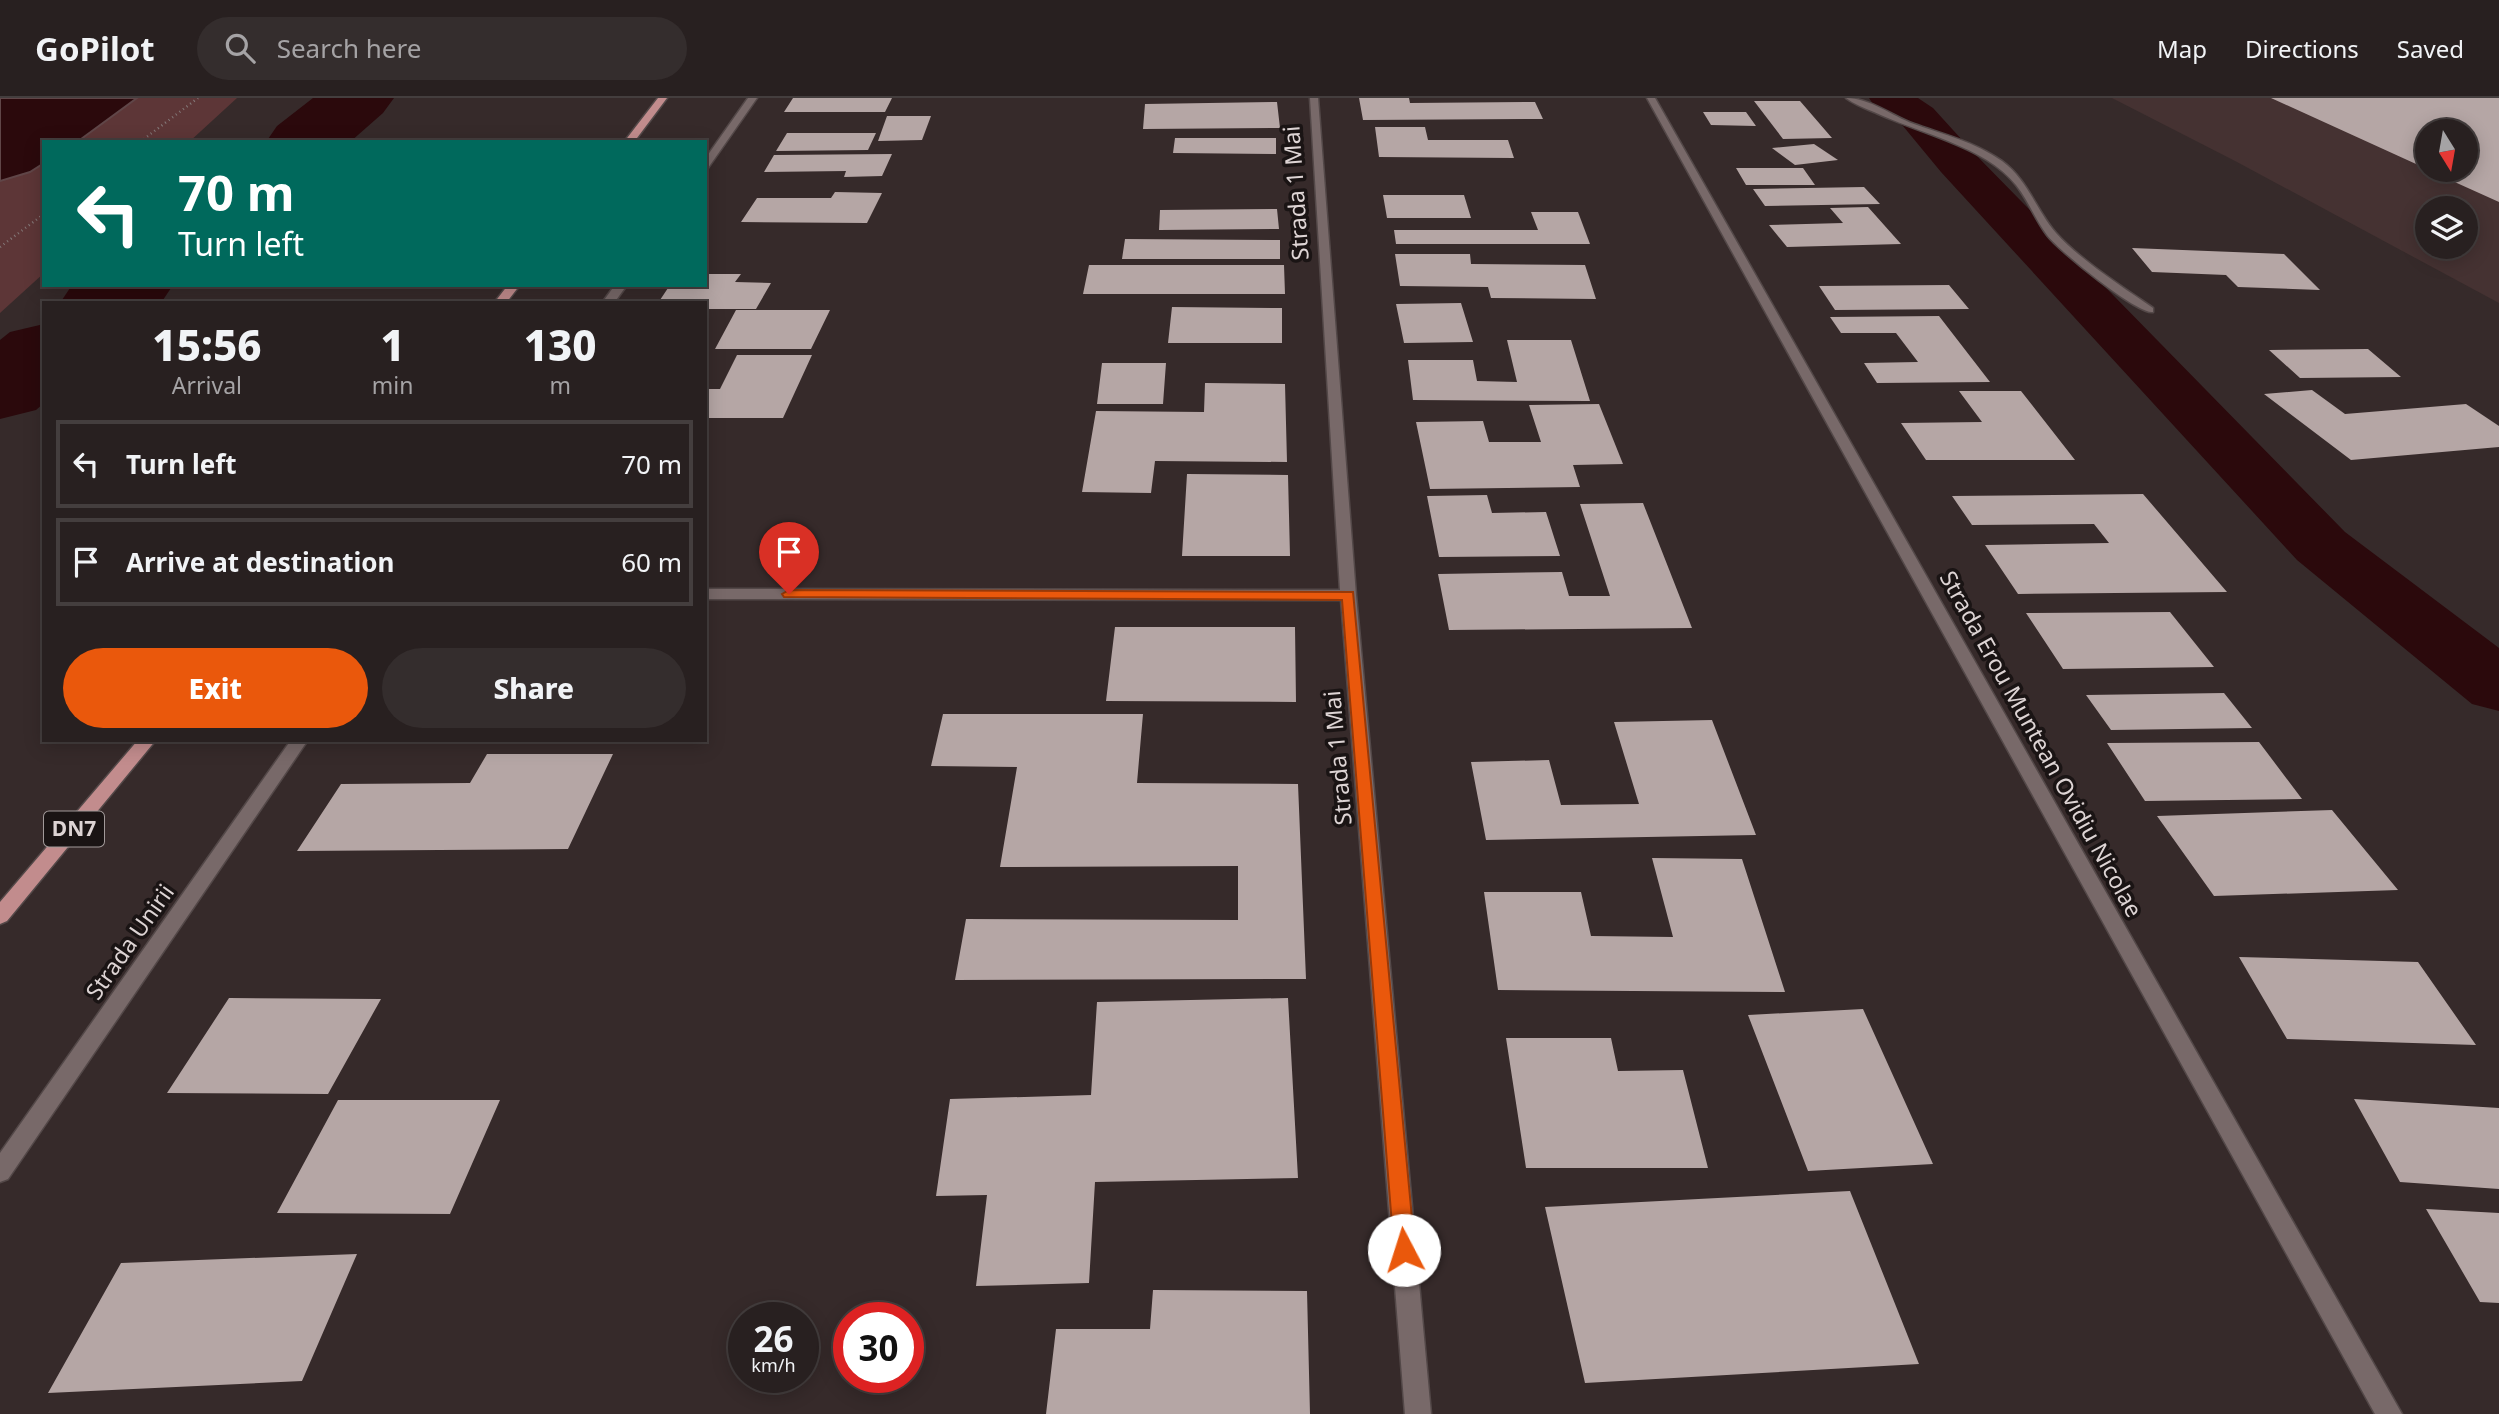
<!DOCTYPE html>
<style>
:root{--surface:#282020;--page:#342d2d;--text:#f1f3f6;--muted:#a5a3a5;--line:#443e3e;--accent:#ea580c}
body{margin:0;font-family:"Noto Sans",sans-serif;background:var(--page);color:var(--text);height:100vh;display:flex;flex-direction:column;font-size:26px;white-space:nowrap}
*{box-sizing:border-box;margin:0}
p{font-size:23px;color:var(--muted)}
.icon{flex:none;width:38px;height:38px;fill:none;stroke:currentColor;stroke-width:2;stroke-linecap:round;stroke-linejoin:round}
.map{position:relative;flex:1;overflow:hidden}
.details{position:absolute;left:42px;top:203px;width:665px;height:441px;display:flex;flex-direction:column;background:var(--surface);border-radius:0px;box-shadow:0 4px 18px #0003,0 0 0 2px var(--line)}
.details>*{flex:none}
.top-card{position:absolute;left:42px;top:42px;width:665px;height:147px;border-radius:0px;box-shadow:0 4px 18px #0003,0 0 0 2px var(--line);background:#00695c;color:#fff;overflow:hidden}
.needle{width:46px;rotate:169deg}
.buttons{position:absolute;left:2415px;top:21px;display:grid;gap:14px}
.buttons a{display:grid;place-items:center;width:63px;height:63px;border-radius:50%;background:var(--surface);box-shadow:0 4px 18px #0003,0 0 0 2px var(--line);font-size:35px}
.speed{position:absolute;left:728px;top:1204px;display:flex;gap:14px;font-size:35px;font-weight:700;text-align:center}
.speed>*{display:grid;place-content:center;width:91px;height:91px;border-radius:50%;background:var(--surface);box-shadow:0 4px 18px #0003,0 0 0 2px var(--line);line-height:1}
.speed small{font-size:18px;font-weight:400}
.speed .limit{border:10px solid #d22;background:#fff;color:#111}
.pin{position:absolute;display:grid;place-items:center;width:60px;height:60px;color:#fff;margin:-72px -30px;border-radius:50% 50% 50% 0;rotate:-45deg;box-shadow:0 0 7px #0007}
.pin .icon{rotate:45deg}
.me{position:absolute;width:77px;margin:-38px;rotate:355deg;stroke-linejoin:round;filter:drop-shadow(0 0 5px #0008)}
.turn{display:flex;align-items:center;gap:24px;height:147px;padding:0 21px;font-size:32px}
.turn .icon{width:91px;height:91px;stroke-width:2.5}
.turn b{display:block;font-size:49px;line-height:60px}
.eta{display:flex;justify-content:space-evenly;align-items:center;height:119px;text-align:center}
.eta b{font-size:42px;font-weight:800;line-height:49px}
.cta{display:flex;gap:14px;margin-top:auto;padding:14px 21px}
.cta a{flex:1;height:80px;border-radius:42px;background:var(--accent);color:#fff;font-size:28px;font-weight:800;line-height:80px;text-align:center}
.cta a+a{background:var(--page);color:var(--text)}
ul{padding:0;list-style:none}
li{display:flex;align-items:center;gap:21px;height:88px;margin:0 14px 10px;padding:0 7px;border:4px solid var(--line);border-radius:0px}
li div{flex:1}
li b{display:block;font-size:26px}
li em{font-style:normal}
header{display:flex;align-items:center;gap:42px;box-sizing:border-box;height:98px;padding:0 35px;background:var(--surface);border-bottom:2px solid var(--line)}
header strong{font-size:33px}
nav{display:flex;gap:38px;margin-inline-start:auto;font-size:24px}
.search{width:490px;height:63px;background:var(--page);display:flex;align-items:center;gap:18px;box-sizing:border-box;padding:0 24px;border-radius:38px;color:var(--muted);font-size:26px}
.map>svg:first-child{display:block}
.built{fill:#453232;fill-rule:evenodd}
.green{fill:#5d3637}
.water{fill:#2b090c;stroke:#604648;stroke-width:2}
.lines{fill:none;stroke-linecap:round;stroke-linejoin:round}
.canal{fill:#2b090c;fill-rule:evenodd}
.river{fill:#2b090c;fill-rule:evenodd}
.building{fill:#b5a6a5}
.street-casing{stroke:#534848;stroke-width:3}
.primary-casing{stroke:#534848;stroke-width:3}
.path{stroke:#847979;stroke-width:2.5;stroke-dasharray:1 3.5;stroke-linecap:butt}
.street{fill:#786969;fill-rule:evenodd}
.primary{fill:#c28c8d;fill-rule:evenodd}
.route{fill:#ea580c;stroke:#983908;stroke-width:2}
.labels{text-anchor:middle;stroke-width:7;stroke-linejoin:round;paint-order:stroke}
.shield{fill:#1a1414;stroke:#a29a9a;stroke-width:2}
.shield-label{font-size:21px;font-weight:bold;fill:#ddd4d4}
.street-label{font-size:23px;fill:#ddd4d4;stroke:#1a1414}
</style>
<header>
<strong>GoPilot</strong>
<div class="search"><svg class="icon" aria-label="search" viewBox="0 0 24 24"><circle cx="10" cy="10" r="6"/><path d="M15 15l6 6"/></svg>Search here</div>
<nav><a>Map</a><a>Directions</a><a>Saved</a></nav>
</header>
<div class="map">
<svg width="2499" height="1316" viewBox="0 0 2499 1316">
<rect width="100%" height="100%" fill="#362a2a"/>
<path class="built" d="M2112,0h387v205l-262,-141zM2427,33h39v39h-39zM2427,110h39v39h-39z"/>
<path class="green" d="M0,0h237l-48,44h-145v131l-44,40z"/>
<path class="water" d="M0,0h137l-60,44h-33v21l-14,9 -30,9z"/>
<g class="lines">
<path class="canal" d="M1869,0h49l15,10 40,44 372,380 154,116v63l-27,-7 -175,-144 -356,-388 -38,-46 -28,-19z"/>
<path class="river" d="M313,0h81l-11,15 -33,29h-84l11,-16z
M72,187h101l-12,18h-101z
M44,226v79l-8,7 -36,9v-79l10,-8z"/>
</g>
<path class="building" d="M793,0h99l-7,14h-101z
M1359,0h50l1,5 125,-1 8,17 -180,1z
M2271,0h228v104l-71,-32h38v-39h-39v38z
M1754,3h46l32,37 -49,1z
M1277,4l3,26 -137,1 2,-25z
M1703,14h43l10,14 -45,-1z
M887,18h44l-9,24 -44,1z
M1375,29h50l3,13h80l6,18 -135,-1z
M787,35h89l-8,17 -92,1z
M1175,40h101v16l-103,-1z
M1814,46l24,16 -43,5 -23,-17z
M892,56l-10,22 -38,1 2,-6 -82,1 10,-17z
M1736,70h67l12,17h-69z
M1864,89l16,17 -115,2 -12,-17z
M835,94l47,1 -15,30 -126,-1 16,-24h74z
M1383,97h81l7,23h-84z
M1868,109l33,37 -114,3 -18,-22 74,-2 -13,-15z
M1277,111l2,20 -120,1 1,-20z
M1531,114h47l12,32h-194l-2,-14h144z
M1125,141l155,1v19h-158z
M2132,150l152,6 36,36 -82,-3 -12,-12 -74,-3z
M1395,156h75l1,10 114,1 11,34 -105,-1 -3,-11 -88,-1z
M1089,167h195l1,29h-202z
M705,176h36l-6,8 36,1 -15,26h-51v-6h-47l12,-18h35z
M1949,187l20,24 -134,1 -16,-24z
M1461,205l12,39 -69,1 -8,-39z
M1172,209l110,1v35h-114z
M736,212h94l-19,39h-96z
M1939,218l51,66 -113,1 -13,-20 54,-1 -22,-29h-55l-11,-16z
M1507,242h64l19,61 -177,-1 -5,-40h65l4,21 40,1z
M2368,251l33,28 -101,1 -31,-28z
M737,257h75l-29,63h-78v-29h15z
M1102,265h64l-3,41h-66z
M1205,285l80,1 2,78 -132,-1 -4,32 -69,-1 14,-81 108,1z
M2312,292l33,24 121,-10 33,22v21l-148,13 -87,-66z
M1959,293h62l54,69h-149l-25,-37 81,-1z
M1599,306l24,60 -50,1 7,22 -150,2 -14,-67 67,-1 6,21h52l-12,-37z
M1187,376l101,1 2,81h-108z
M2143,396l84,98 -209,2 -33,-49 124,-2 -15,-19 -122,1 -20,-29z
M1487,397l5,18 54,-1 14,44 -121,1 -12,-61z
M1643,405l49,125 -243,2 -11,-56 124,-2 7,24h41l-30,-92z
M2170,514l44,55 -151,2 -37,-56z
M1115,529h180l1,75 -190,-1z
M2224,595l28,35 -141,2 -25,-35z
M943,616h200l-6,69 161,1 8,195 -351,1 11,-61 272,1v-54l-238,1 17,-100 -86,-1z
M1712,622l44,115 -270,5 -15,-78 78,-2 12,45 78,-1 -25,-82z
M2259,644l43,57 -157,2 -38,-58z
M487,656h126l-45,95 -271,2 44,-67 129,-1z
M2332,712l66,80 -184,6 -57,-80z
M1652,760l90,1 43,133 -287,-2 -14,-98h97l10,44 82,1z
M2239,859l179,5 58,83 -189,-6z
M229,900l152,1 -53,95 -161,-1z
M1288,900l10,180 -203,4 -6,101 -113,3 11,-91 -51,1 14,-97 141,-4 6,-93z
M1863,911l70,155 -125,7 -60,-156z
M1506,940h105l7,33 65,-1 25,98h-182z
M2354,1001l145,9v81l-99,-7z
M338,1002h162l-50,114 -173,-1z
M1850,1093l69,173 -334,19 -40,-176z
M2426,1111l73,4v90l-19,-1z
M357,1156l-55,127 -254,12 73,-130z
M1153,1192l154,1 3,123h-264l10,-85h94z"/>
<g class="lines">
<g class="street-casing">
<path id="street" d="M748,0h9l-49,70 -3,1v-10z
M1310,0h8l38,497 75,819h-26l-64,-814 -636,-1v-10l635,1z
M1647,0h8l747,1316h-27z
M1846,0c24,0 46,18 68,26 31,11 61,18 88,37 26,19 34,49 54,72 23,26 68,55 97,75v4c-15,3 -95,-62 -106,-77 -12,-16 -19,-35 -31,-50 -31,-39 -98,-52 -142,-73 -10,-4 -20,-8 -28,-14z
M615,187h12l-13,18h-12z
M291,642h17l-300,439 -8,3v-29z"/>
</g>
<g class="primary-casing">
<path id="primary" d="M658,0h9l-33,44h-10z
M508,187h12l-14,18h-12z
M138,642h18l-149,181 -7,3v-22z"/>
</g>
<path class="path" d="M140,44l58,-44
M0,149l44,-33"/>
<use href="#street" class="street"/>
<use href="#primary" class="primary"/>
</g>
<path class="route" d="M789,492l564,2 62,658 -3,7 -8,4 -7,-4 -3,-7 -52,-650 -558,-3 -2,-3z"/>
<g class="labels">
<rect class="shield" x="44" y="713.5" width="60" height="35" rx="5"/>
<g class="shield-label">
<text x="74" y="738">DN7</text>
</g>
<g class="street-label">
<text transform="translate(1296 95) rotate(-94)" y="8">Strada 1 Mai</text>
<text transform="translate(2041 646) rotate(61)" y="8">Strada Erou Muntean Ovidiu Nicolae</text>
<text transform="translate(1338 660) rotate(-95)" y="8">Strada 1 Mai</text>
<text transform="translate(130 844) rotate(-55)" y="8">Strada Unirii</text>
</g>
</g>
</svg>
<div class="buttons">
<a><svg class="needle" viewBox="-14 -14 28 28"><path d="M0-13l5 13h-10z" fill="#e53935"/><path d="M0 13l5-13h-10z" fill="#a5a3a5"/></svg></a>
<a><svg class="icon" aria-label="layers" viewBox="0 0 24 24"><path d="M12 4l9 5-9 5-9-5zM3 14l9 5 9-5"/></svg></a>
</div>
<div class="speed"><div>26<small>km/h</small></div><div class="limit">30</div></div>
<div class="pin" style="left:789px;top:496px;background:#d93025"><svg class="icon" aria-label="arrive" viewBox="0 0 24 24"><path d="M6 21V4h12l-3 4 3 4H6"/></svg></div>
<svg class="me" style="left:1404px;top:1152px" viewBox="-20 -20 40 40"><circle r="19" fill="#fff"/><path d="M0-13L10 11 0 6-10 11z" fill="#ea580c"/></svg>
<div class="top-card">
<div class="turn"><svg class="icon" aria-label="left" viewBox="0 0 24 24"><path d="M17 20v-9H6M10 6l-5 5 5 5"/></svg><div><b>70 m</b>Turn left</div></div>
</div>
<section class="details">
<div class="eta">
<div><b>15:56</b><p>Arrival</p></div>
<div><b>1</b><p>min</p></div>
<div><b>130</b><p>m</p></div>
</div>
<ul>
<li><svg class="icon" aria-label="left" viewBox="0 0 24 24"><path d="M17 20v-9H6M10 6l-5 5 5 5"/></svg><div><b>Turn left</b></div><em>70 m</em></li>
<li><svg class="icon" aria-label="arrive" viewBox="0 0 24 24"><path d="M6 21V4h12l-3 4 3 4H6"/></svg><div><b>Arrive at destination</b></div><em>60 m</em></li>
</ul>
<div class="cta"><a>Exit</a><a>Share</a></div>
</section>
</div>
